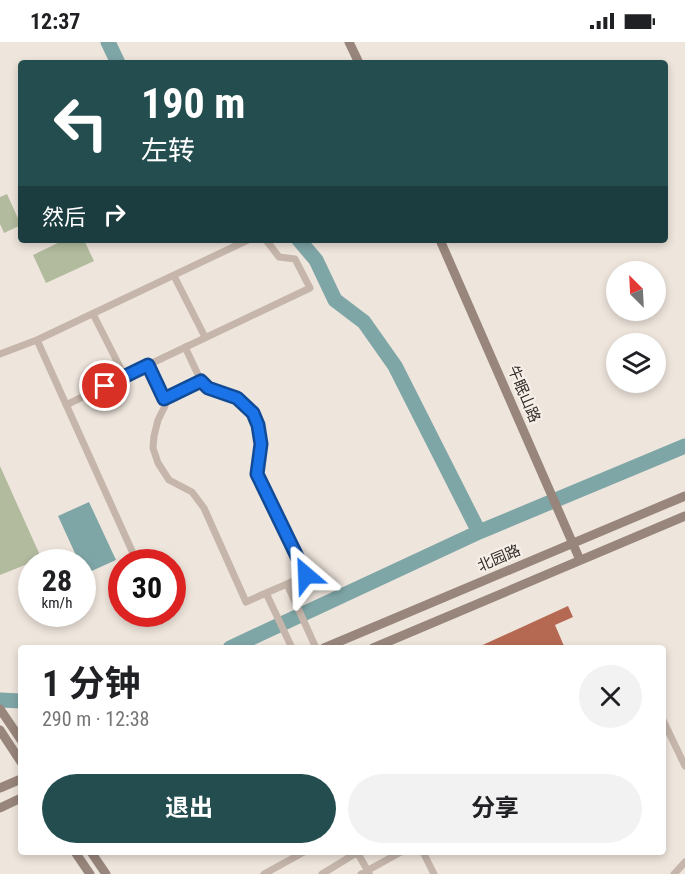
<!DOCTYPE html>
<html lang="zh">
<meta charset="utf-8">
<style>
:root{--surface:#fff;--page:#f2f2f2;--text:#202124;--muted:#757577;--accent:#234d4f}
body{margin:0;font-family:"Roboto Condensed","Noto Sans SC",sans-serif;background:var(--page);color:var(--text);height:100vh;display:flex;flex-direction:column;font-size:22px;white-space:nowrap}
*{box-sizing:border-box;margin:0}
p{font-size:20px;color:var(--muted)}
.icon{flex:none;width:33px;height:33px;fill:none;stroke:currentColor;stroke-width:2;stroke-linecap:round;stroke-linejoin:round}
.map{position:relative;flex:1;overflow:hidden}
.sheet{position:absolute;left:18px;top:603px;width:648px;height:210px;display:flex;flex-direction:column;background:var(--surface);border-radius:6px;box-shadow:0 3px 9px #0003}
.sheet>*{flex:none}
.top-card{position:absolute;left:18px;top:18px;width:650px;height:183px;border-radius:6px;box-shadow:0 3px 9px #0003;background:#234d4f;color:#fff;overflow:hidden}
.needle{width:39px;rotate:336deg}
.buttons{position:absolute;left:606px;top:219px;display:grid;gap:12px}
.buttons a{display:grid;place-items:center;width:60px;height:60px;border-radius:50%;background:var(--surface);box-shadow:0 3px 9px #0003;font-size:30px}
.speed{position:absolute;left:18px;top:507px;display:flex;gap:12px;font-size:30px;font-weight:700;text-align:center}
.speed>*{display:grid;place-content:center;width:78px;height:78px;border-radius:50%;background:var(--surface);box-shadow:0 3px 9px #0003;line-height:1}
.speed small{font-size:15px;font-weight:400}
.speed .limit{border:9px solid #d22;background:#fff;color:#111}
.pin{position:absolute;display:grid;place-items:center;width:51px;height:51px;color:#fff;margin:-26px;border:3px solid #fff;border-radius:50%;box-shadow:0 2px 6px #0007}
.me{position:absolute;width:66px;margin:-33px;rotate:334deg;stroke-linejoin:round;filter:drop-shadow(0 0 4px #0008)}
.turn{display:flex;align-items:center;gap:21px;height:126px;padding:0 24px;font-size:27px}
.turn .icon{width:78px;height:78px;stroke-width:2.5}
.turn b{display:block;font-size:42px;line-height:51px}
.then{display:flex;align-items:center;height:57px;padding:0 24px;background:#0003;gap:12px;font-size:22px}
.round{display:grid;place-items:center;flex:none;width:63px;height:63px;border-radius:32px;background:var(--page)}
.summary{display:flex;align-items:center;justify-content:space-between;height:102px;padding:0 24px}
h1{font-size:36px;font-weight:700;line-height:45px}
.cta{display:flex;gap:12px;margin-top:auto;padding:12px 24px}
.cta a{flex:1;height:69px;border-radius:36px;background:var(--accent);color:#fff;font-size:24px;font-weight:700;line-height:69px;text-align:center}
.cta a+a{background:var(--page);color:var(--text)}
.status{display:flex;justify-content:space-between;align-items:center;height:42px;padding:0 30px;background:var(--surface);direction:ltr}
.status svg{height:16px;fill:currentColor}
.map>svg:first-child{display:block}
.green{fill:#b2bb9e}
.water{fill:#7fa6a7}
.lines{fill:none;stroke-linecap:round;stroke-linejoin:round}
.river{stroke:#7fa6a7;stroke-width:15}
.building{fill:#b56953}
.street{stroke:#c5b5aa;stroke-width:7}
.secondary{stroke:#98857b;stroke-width:9}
.route-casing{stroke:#114b97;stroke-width:15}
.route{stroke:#1a73e8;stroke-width:10}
.labels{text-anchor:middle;stroke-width:4.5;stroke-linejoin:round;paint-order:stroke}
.street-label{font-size:15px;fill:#332b28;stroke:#f6efe8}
</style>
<div class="status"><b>12:37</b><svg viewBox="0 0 49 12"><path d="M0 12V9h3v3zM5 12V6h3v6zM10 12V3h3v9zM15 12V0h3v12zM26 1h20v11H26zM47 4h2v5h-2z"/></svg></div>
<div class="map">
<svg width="685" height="832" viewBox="0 0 685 832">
<rect width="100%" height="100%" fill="#eee5dc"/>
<path class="green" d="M7,152l14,31 -17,8 -4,-9v-27z
M64,198h20l10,21 -48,22 -13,-28z
M0,424l39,87 1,6 -40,16z"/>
<path class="water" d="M89,460l27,58 -31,14 -3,-12h-3l-21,-46z"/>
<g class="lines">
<path class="river" d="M108,0l10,21
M299,198l17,20 19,40 29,22 31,44 84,166
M230,606l249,-116 206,-86
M0,658l21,1"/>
</g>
<path class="building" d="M568,564l5,11 -18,8 9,21 3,-1 2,3h-93z"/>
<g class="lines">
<path class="street" d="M174,234l31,61
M93,272l32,63
M37,298l95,211
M0,312l37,-14 211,-100
M148,323l162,-77 -15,-29 -16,-2 -13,-17
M201,339l7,7 29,10 16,15 5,12 3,19 -4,30 49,101 -19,9 29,64
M164,356l37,-17 -16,-34
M66,363l82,-40 16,33 1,8 -7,14 -4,16 -1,12 5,15 11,17 23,12 12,16 42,94 20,-9 26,55
M266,551l21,-9
M663,678l22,46
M357,810l12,21
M423,810l11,22
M264,832l40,-22
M322,832l31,-19 9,-3
M361,832l40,-22
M674,832l11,-12"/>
<path class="secondary" d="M349,0l10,21
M440,198l140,320
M324,606l361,-152
M373,606l312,-132
M0,667l21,31
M0,688l21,32
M0,746l21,-9
M0,766l21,-10
M75,810l15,22
M91,810l15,22"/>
</g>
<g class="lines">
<g class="route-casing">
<path id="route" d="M105,344l43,-21 16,34 37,-18 7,7 29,10 16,15 5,12 3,19 -4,30 49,101"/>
</g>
<use href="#route" class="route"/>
</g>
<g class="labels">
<g class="street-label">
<text transform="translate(524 352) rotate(67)" y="5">牛眠山路</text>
<text transform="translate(499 516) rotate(-23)" y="5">北园路</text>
</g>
</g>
</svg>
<div class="buttons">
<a><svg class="needle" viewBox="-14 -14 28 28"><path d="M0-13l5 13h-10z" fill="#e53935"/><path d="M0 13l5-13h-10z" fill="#757577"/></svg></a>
<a><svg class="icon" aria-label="layers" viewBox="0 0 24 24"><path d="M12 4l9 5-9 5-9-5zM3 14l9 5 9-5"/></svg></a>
</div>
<div class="speed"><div>28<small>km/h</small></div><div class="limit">30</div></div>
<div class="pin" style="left:105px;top:344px;background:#d93025"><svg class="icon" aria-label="arrive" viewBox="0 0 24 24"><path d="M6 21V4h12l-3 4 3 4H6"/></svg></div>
<svg class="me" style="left:306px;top:533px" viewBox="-20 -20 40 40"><path d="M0-17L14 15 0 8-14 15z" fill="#1a73e8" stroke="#fff" stroke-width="4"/></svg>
<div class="top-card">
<div class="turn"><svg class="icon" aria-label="left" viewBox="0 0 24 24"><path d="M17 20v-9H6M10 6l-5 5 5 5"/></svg><div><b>190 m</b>左转</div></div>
<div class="then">然后<svg class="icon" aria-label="right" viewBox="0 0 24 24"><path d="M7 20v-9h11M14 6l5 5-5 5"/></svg></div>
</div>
<section class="sheet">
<div class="summary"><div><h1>1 分钟</h1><p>290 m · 12:38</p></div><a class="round"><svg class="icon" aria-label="close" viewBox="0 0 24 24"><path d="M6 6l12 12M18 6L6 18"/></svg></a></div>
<div class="cta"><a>退出</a><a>分享</a></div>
</section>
</div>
